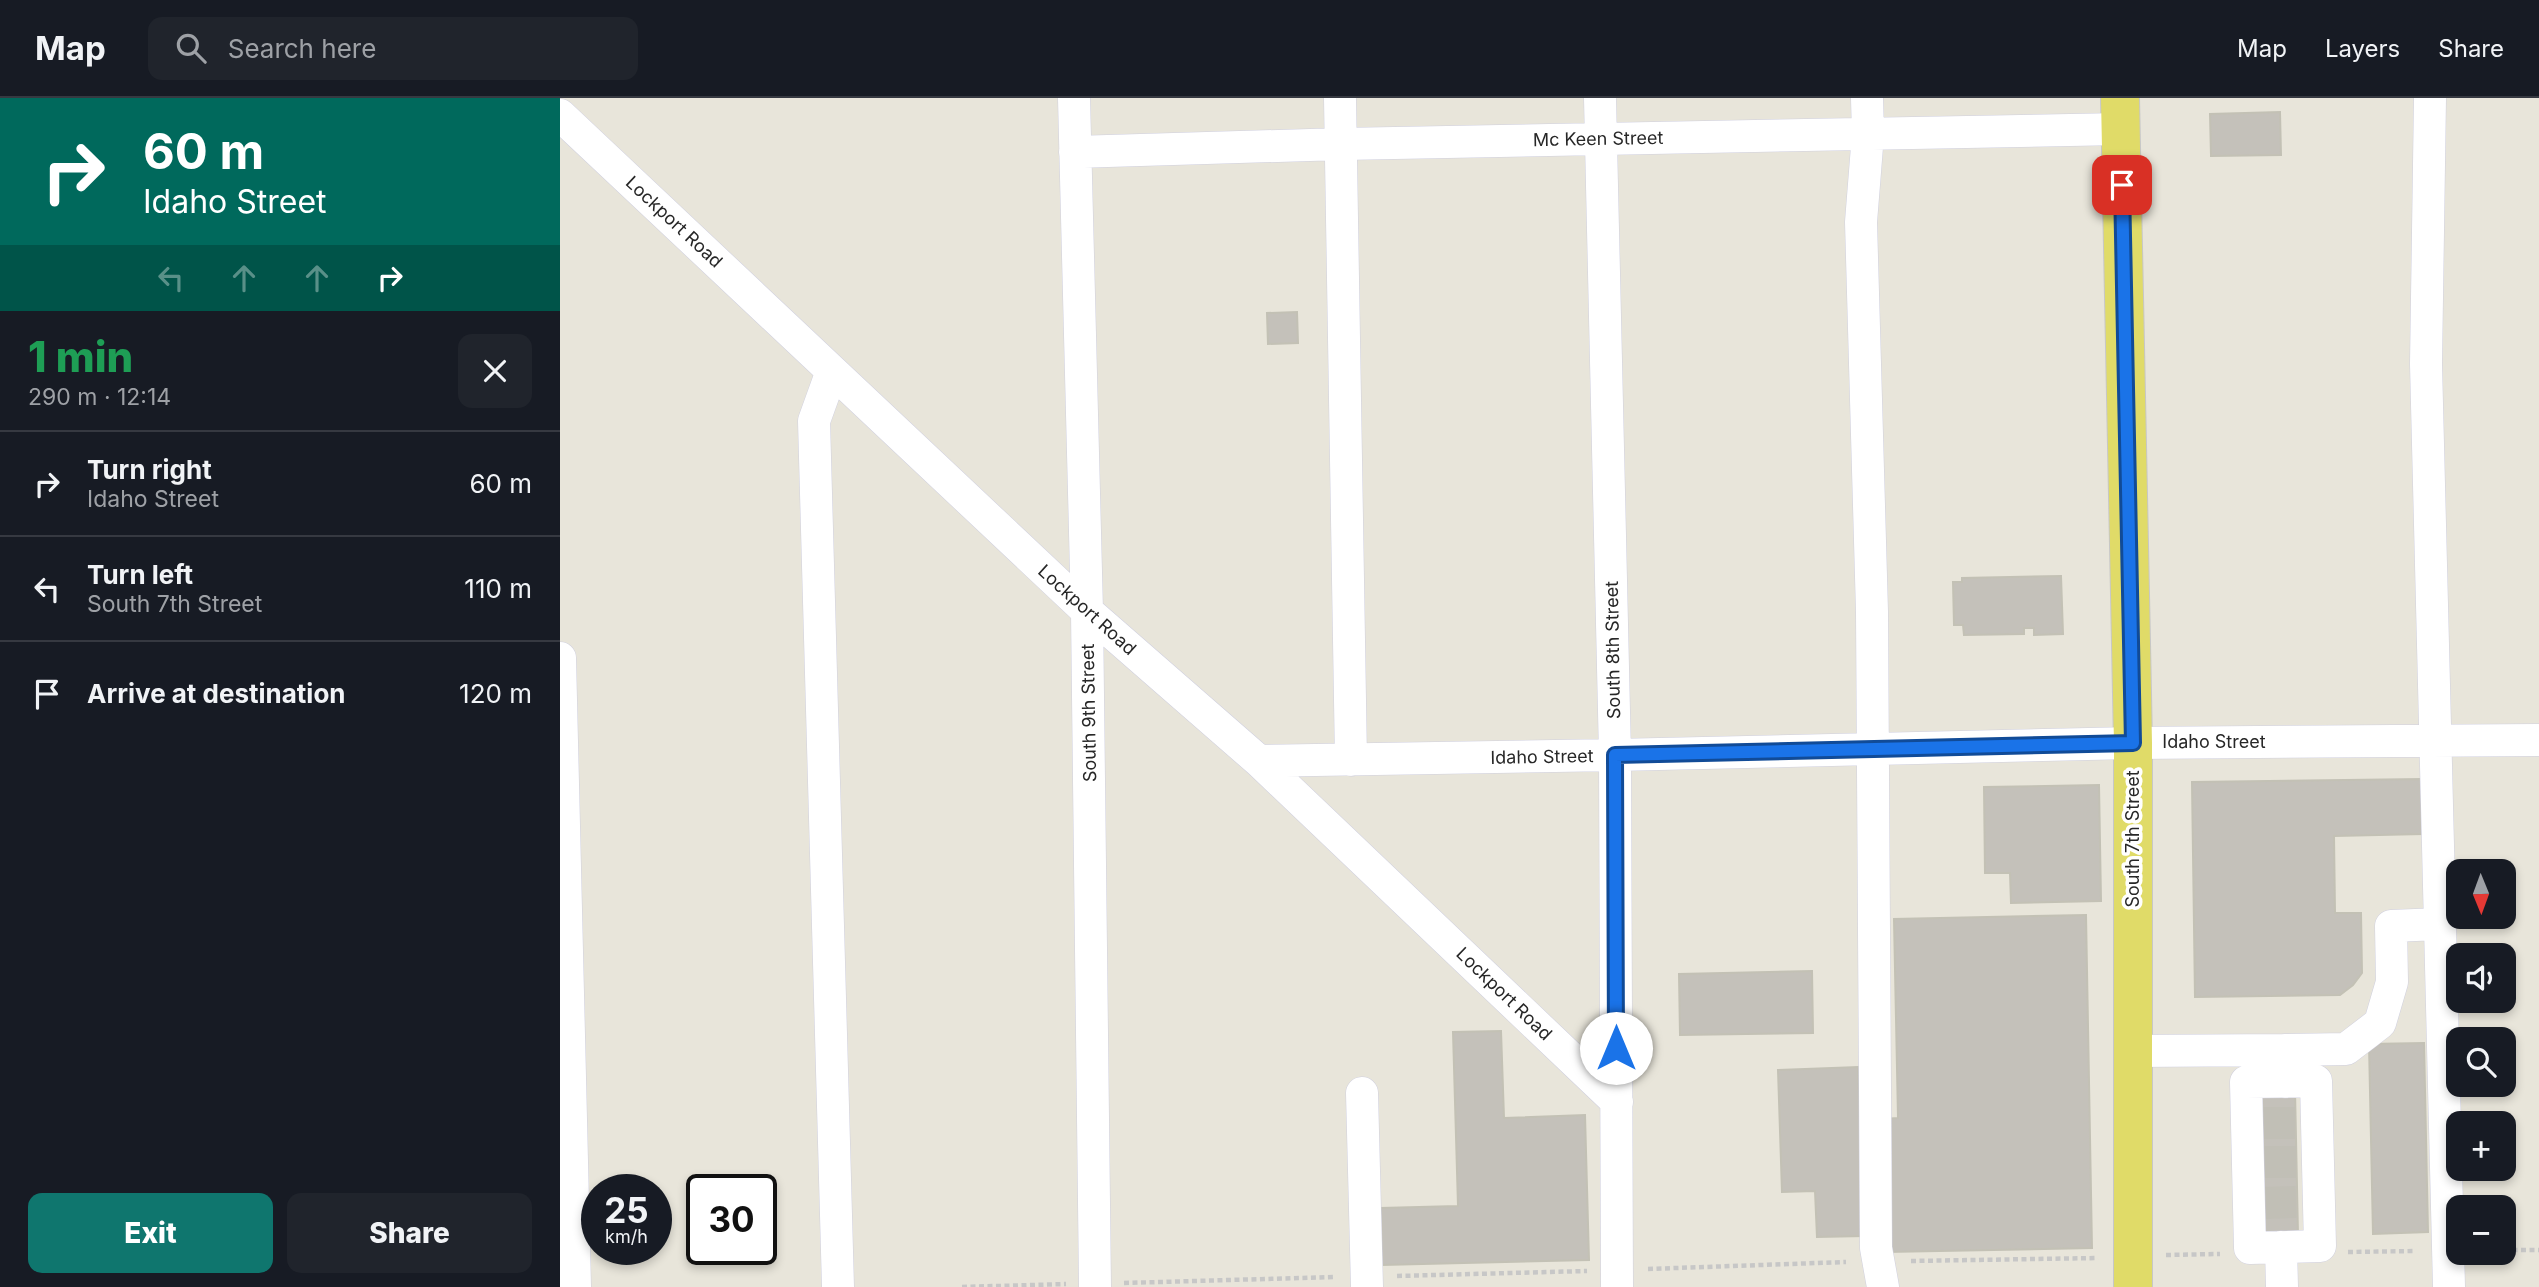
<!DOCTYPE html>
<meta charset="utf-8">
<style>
:root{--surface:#171b24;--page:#20242c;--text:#f1f3f6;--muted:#9ea1a6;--line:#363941;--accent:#0f766e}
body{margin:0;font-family:Inter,sans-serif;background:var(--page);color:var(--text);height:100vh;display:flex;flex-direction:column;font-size:26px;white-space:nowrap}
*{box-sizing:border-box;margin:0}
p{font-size:23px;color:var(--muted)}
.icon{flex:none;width:38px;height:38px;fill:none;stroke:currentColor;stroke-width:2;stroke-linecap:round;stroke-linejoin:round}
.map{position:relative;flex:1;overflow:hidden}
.side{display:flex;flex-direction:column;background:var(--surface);width:560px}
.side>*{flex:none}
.guide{background:#00695c;color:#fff;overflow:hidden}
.needle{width:46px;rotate:179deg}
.buttons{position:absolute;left:1886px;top:761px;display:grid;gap:14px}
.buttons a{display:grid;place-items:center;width:70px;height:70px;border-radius:14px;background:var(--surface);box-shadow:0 4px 10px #0003;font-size:35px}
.speed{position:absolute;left:21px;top:1076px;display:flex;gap:14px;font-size:35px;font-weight:700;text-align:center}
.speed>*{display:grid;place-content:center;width:91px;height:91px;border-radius:50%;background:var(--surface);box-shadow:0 4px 10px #0003;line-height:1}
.speed small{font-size:18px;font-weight:400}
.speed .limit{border:4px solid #111;border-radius:10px;background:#fff;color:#111}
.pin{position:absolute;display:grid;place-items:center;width:60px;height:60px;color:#fff;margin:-30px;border-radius:14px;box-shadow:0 4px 10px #0006}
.me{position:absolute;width:77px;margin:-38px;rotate:0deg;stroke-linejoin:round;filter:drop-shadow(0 0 5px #0008)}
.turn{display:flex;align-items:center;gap:24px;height:147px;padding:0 28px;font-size:32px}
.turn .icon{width:91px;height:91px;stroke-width:2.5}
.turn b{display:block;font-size:49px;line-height:60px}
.lanes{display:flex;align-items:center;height:66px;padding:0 28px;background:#0003;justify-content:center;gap:35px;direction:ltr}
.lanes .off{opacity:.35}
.round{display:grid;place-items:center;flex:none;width:74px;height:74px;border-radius:14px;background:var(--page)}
.overview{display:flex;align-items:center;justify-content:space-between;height:119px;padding:0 28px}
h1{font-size:42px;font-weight:800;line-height:52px;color:#1e9e55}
.cta{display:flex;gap:14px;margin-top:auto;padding:14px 28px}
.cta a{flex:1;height:80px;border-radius:14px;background:var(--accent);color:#fff;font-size:28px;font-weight:800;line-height:80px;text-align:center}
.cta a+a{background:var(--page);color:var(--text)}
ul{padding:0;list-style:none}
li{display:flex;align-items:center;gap:21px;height:105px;padding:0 28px;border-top:2px solid var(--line)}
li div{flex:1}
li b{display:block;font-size:26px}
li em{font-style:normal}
header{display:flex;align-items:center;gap:42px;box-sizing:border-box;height:98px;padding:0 35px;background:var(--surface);border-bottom:2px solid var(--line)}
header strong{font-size:33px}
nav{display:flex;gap:38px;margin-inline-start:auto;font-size:24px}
.search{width:490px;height:63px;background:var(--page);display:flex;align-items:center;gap:18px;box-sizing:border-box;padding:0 24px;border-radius:14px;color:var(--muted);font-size:26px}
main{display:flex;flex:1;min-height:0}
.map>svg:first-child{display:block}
.building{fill:#c4c1ba;stroke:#c3c1b5;stroke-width:2}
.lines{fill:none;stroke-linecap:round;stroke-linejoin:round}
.minor-tunnel{stroke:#c1bfb6;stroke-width:32;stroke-dasharray:32 16;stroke-linecap:butt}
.minor-casing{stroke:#d0d0df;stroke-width:33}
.major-casing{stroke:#c7c7c7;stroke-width:40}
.path{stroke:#c7c7c7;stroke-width:4.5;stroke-dasharray:5 3.5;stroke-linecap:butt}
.minor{stroke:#fff;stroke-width:32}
.major{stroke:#e0db68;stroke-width:38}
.route-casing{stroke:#114b97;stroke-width:18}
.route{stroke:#1a73e8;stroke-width:12}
.labels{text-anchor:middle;stroke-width:7;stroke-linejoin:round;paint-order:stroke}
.street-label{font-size:18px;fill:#272727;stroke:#fff}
</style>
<header>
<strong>Map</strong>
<div class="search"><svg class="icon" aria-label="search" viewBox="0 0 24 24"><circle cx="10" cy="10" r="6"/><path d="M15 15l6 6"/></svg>Search here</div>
<nav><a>Map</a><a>Layers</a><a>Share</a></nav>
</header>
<main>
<section class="side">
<div class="guide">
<div class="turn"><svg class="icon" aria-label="right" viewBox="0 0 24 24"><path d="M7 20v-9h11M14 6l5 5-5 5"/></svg><div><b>60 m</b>Idaho Street</div></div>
<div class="lanes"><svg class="icon off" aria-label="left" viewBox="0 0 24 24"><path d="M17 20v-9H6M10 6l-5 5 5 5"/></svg><svg class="icon off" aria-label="ahead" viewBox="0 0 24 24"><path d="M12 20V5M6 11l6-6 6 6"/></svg><svg class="icon off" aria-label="ahead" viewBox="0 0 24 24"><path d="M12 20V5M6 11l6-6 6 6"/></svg><svg class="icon" aria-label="right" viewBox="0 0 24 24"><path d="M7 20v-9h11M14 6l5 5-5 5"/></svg></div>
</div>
<div class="overview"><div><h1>1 min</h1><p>290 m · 12:14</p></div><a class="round"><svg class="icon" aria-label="close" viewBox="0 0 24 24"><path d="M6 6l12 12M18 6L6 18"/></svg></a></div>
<ul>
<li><svg class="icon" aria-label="right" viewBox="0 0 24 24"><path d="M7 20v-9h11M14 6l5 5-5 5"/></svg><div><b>Turn right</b><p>Idaho Street</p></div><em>60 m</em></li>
<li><svg class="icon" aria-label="left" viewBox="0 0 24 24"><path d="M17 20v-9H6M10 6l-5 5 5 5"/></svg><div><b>Turn left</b><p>South 7th Street</p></div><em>110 m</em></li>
<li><svg class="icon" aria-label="arrive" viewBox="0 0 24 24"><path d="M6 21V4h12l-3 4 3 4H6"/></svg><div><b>Arrive at destination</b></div><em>120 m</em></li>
</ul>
<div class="cta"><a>Exit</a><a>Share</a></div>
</section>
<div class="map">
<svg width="1979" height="1189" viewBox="0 0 1979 1189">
<rect width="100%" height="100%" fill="#e8e5da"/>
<path class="building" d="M1720,14l1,43 -70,1 -1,-42z
M737,214l1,31 -30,1 -1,-31z
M1501,478l2,58 -29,1v-7h-10v6l-60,1 -1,-10h-9l-1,-43h9v-4z
M1862,681l1,55 -89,2 1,77h26l1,60 -9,12 -13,10 -145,2 -3,-215z
M1539,687l2,116 -90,2 -1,-30h-25l-1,-86z
M1526,817l6,333 -206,4 -2,-133 14,-1 -4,-199z
M1252,873l1,62 -133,2 -1,-61z
M941,933l3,87 81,-3 4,145 -207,5 -1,-57 77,-2 -5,-174z
M1864,945l4,189 -55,2 -4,-190z
M1298,969l6,169 -47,1 -2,-46 -33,1 -4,-122z
M1735,992l3,145 -33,1 -3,-145z"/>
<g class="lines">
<path class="minor-tunnel" d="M1703,1025h33
M1704,1064h33
M1704,1105l33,-1"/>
<g class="minor-casing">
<path id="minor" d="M514,0l13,513 8,676
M780,0l11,662
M1040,0l15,657 2,532
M1307,0l1,36 -7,88 11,390 4,636 7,39
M1870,0l-4,266 23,923
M0,17l527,496 172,150 358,341
M515,54l267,-8 779,-15
M272,273l-18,50 24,866
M0,560l15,629
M699,663l356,-6 518,-12 406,-3
M1573,953l152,-1
M1756,983l4,165 -70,2 -4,-166z
M1725,984v-32l61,-1 34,-26 12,-41 -1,-56 49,-2
M802,995l5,194
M1721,1149l1,40"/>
</g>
<g class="major-casing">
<path id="major" d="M1560,0l13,645v544"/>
</g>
<path class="path" d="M1944,1152h35
M1788,1154l68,-1
M1606,1157l54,-1
M1351,1163l187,-3
M1088,1171l198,-7
M837,1178l190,-5
M564,1185l211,-6
M402,1189l104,-3"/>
<use href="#minor" class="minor"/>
<use href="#major" class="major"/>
</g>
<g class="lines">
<g class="route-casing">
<path id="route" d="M1056,950l-1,-293 518,-12 -11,-558"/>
</g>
<use href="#route" class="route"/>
</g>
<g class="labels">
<g class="street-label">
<text transform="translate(1038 41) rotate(-1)" y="6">Mc Keen Street</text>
<text transform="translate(114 124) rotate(43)" y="6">Lockport Road</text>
<text transform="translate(527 512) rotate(42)" y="6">Lockport Road</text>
<text transform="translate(1053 552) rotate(-91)" y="6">South 8th Street</text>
<text transform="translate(529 615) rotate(-91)" y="6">South 9th Street</text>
<text x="1654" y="650">Idaho Street</text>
<text transform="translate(982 659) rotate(-1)" y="6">Idaho Street</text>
<text transform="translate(1573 741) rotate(-90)" y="6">South 7th Street</text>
<text transform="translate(944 896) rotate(44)" y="6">Lockport Road</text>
</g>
</g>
</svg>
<div class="buttons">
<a><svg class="needle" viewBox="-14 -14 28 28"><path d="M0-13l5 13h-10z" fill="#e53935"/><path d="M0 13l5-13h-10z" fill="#9ea1a6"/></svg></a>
<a><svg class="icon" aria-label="sound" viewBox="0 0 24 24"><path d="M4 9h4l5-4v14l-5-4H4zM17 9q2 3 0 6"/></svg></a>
<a><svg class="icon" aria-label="search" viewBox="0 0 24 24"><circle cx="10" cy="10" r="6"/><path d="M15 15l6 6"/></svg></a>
<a>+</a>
<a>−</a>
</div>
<div class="speed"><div>25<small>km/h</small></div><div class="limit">30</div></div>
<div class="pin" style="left:1562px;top:87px;background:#d93025"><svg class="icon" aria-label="arrive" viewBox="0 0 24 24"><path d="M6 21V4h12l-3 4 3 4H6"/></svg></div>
<svg class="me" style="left:1056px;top:950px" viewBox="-20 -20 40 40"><circle r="19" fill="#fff"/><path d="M0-13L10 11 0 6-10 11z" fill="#1a73e8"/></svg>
</div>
</main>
